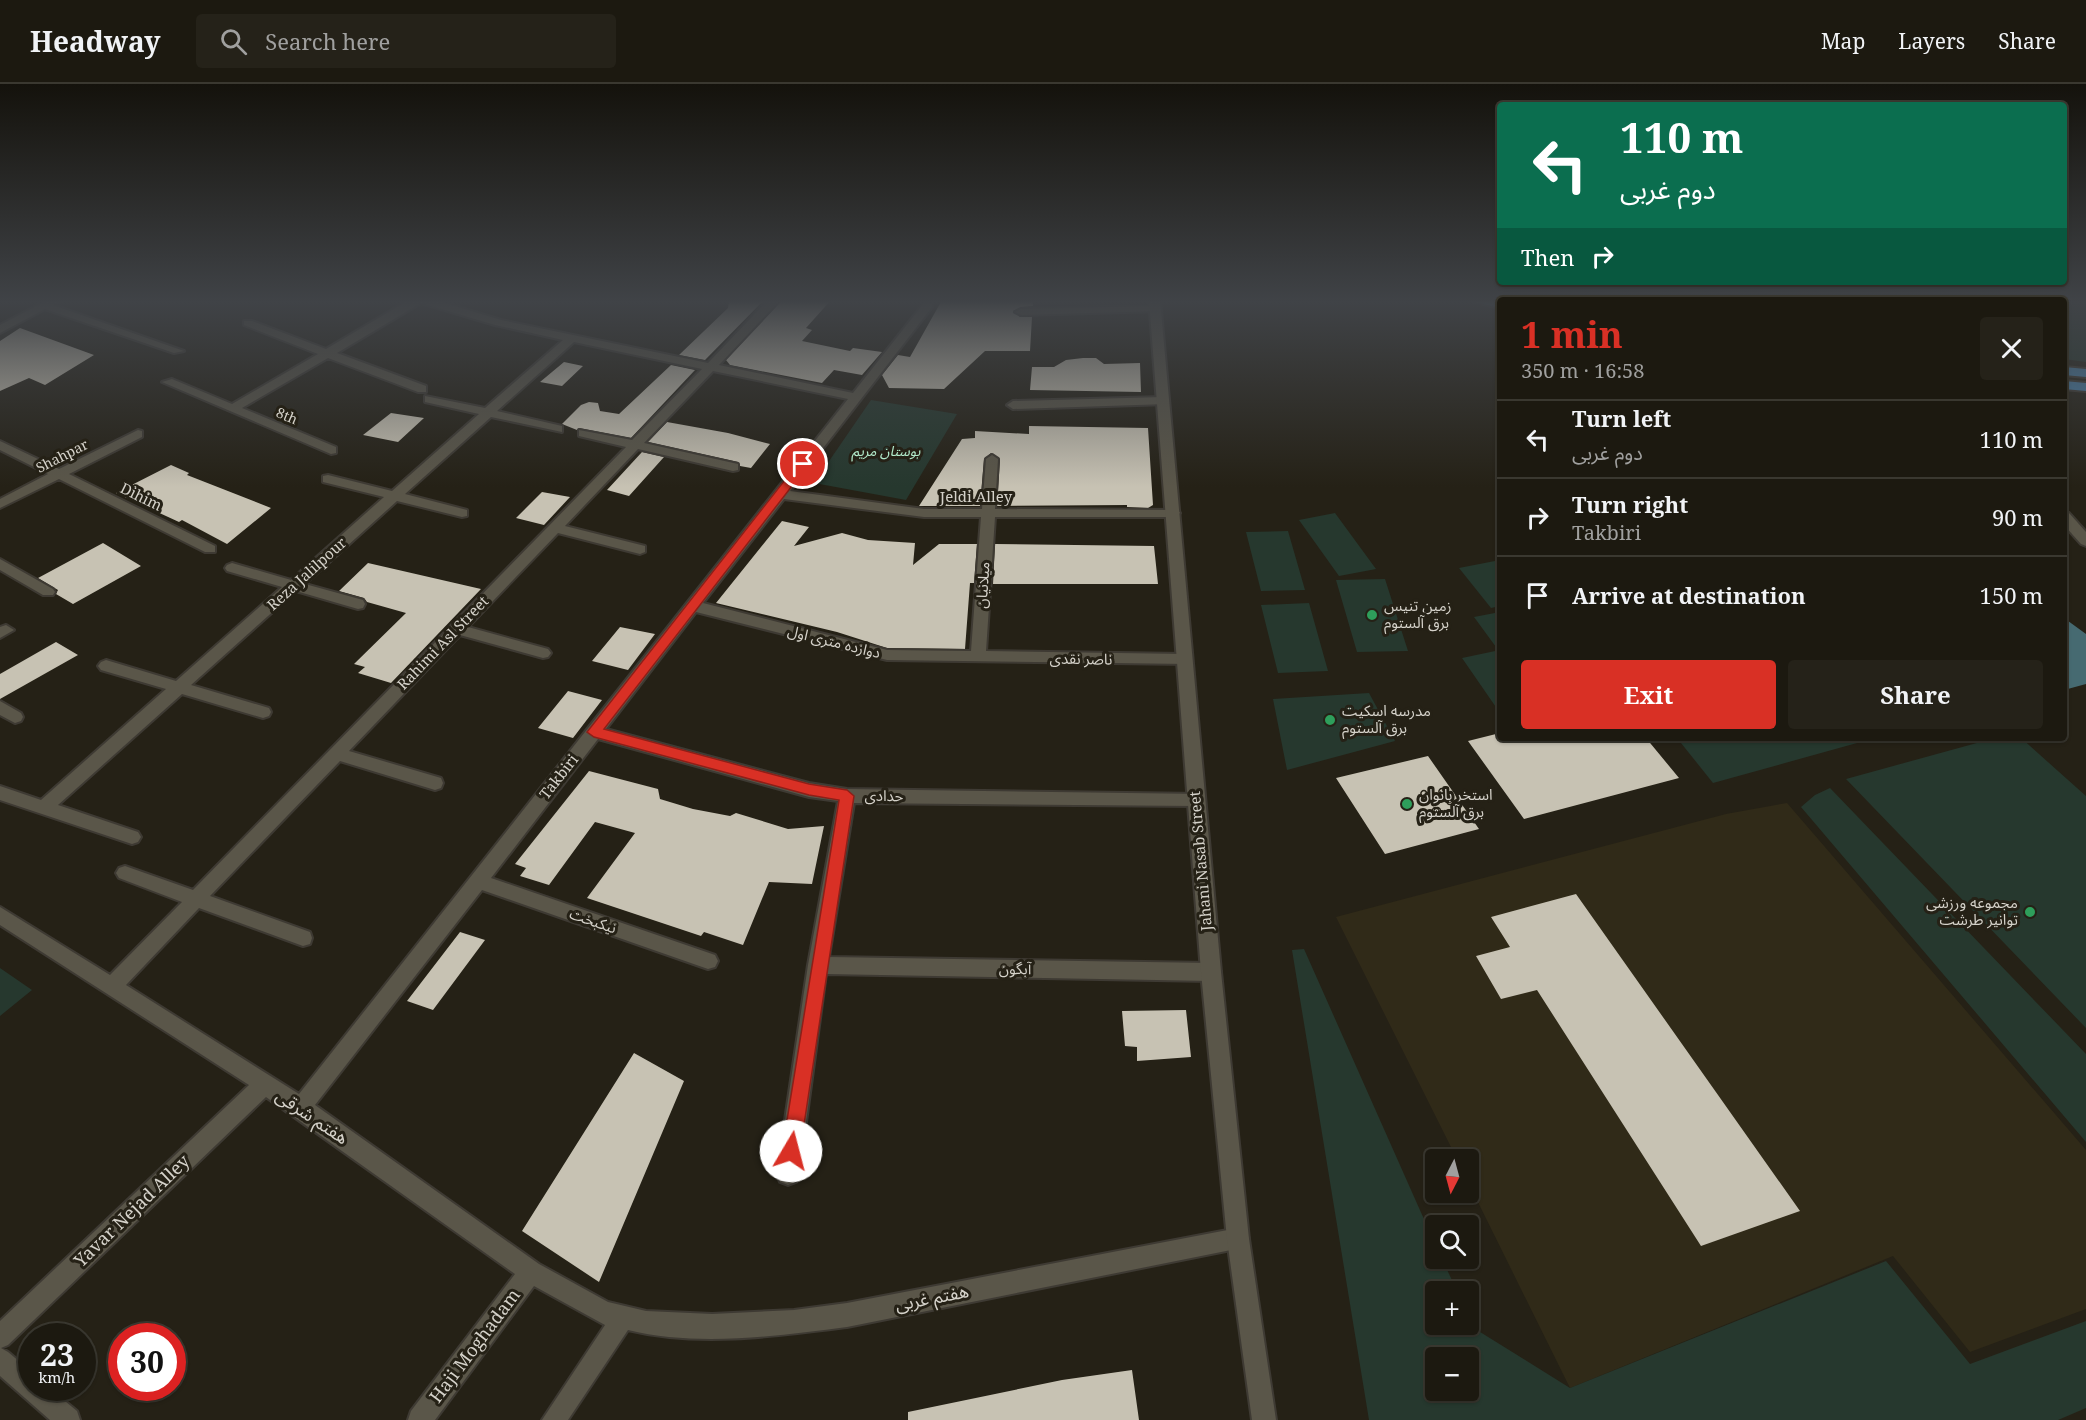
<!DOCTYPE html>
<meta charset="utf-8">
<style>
:root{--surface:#1c1910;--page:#252219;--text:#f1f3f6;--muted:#a0a09f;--line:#3a3830;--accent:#d93025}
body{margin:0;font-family:"Noto Serif","Noto Sans Arabic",serif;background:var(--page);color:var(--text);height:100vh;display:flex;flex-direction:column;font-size:22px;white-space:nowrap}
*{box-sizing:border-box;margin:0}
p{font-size:20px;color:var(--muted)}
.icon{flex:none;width:33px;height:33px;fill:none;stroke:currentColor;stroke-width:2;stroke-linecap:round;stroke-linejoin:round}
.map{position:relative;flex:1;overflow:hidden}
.details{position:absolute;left:1497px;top:213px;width:570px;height:444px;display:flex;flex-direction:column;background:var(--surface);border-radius:6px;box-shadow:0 2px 4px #0004,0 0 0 2px var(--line)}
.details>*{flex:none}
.guide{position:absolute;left:1497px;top:18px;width:570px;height:183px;border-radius:6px;box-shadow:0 2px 4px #0004,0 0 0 2px var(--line);background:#0b6e4f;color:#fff;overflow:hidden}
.needle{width:39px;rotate:186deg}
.controls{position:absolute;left:1425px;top:1065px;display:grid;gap:12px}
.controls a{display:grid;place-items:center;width:54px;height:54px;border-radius:6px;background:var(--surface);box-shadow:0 2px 4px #0004,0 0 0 2px var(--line);font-size:30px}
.speed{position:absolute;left:18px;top:1239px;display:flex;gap:12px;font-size:30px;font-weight:700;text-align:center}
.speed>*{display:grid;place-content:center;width:78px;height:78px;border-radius:50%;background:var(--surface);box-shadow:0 2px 4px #0004,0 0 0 2px var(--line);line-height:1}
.speed small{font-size:15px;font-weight:400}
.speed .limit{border:9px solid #d22;background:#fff;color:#111}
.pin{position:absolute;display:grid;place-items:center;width:51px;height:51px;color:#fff;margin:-26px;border:3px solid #fff;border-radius:50%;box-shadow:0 2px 6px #0007}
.me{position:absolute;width:66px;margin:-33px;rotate:8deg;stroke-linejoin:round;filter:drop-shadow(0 0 4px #0008)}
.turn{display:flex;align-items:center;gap:21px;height:126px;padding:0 24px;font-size:27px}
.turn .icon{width:78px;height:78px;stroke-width:2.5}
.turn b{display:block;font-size:42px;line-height:51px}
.then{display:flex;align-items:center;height:57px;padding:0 24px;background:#0003;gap:12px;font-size:22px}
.round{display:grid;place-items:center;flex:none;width:63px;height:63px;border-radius:6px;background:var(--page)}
.headline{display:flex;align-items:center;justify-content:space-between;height:102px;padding:0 24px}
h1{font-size:36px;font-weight:700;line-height:45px;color:var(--accent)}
.cta{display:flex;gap:12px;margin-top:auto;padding:12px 24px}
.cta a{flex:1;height:69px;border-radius:6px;background:var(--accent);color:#fff;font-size:24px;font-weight:700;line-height:69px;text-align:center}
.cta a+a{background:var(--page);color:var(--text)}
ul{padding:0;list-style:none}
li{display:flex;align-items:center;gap:18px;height:78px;padding:0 24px;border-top:2px solid var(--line)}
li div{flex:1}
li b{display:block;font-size:22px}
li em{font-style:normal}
header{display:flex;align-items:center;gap:36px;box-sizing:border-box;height:84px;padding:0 30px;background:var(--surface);border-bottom:2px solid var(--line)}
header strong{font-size:28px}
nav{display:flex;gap:33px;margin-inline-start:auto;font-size:21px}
.search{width:420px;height:54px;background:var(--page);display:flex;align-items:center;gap:15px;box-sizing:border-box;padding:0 21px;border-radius:6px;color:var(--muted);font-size:22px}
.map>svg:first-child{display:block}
.built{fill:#302a18}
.green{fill:#26382e;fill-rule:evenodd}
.water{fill:#466a71}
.building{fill:#c7c2b3}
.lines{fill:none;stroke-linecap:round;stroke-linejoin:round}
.minor-casing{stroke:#3e3a33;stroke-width:4}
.tertiary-casing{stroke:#3e3a33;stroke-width:4}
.primary-casing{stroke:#3e3a33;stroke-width:4}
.minor{fill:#5a5649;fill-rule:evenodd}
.tertiary{fill:#5a5649;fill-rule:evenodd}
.primary{fill:#4b85b0;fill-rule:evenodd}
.route{fill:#d93025;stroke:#8d1f18;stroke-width:1.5}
.leisure-dot{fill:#2e9e5b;stroke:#252116;stroke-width:2}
.labels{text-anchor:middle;stroke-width:6;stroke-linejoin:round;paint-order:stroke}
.far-street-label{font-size:14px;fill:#d5d2ca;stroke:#252116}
.far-park-label{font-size:14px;font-style:italic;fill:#b2ebcb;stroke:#252116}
.street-label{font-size:15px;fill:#d5d2ca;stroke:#252116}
.poi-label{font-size:15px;fill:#d5d2ca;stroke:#252116;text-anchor:start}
.near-street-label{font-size:18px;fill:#d5d2ca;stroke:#252116}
</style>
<header>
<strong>Headway</strong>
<div class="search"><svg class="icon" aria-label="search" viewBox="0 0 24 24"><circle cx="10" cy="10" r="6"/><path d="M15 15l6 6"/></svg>Search here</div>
<nav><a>Map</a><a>Layers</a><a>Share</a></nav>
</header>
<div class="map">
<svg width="2086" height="1336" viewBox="0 0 2086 1336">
<rect width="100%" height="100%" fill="#252116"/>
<path class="built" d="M1787,719l299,347v159l-116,43 -77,-96 -323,132 -101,-204 -1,-24 -11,-1 -121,-242 390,-103z"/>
<path class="green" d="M2064,216h22v62l-22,-3z
M871,316l86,14 -51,86 -92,-17z
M1335,429l41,56 -37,7 -40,-56z
M1288,447l17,59 -44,1 -15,-59z
M1500,476v46l-9,2 -32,-40z
M1385,495l23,72 -51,1 -21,-72z
M1309,519l19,68 -50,2 -17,-68z
M1500,528v34l-4,1 -22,-30z
M1500,566v63l-38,-55z
M1369,609l26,48 -108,29 -14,-71z
M1677,654h198l-162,45z
M1995,654h26l65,58v232l-240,-249z
M1830,704l256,266v88l-285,-335 14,-12z
M1304,865l131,295 1,14 6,1 15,32 -21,1v32h32l1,-6 3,9 98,61 316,-127 84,103 116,-43v87l-28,12h-689l-77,-470zM1436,1274h32v32h-32z
M0,884l32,22 -32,26z"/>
<path class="water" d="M2064,534l22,16v50l-22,6z"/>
<path class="building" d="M729,216h35l-59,60 -26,-5 49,-47z
M782,216h49l-25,28 6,2 -10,11 48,10 3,-3 29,4 -20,23 -28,-5 -12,13 -92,-18 -4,-5z
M942,216h91v6l-12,1 -8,4 7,6h12l-2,34h-45l-41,38 -55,-1 -7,-13 16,-20 12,2z
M20,244l74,27 -49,30 -16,-7 -29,13v-50z
M1083,274h13l8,6 36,-1 1,29 -111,-2 2,-23h22l12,-7z
M564,278l19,4 -21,20 -22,-4z
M671,281l24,5 -64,68 -52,-10 -2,2 -15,-6 19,-19 8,-3 9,1 2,8 19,3z
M391,329l33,5 -26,24 -35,-7z
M667,338l61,11 42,11 -19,24 -11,-2 -2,-4 -90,-20z
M1029,342l119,2 5,77 -5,3 -21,-1v-2l-130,1 3,-47 -9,-6 -7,6 -4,47h-61l43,-67 13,-1v-7l54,3z
M642,368l22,5 -35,39 -22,-6z
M171,381l18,8 -2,2 84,33 -44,36 -45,-24 -3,2 -63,-29z
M542,408l28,5 -26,28 -28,-7z
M782,437l27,6 -15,19 48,-13 26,7 47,3 -2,22 26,-21h38l-3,39h-4l-5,66 -78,-1 -50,-16 -121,-29z
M103,459l38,23 -68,38 -17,-10 2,-4 -20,-12z
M995,460l159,2 4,38h-165z
M368,479l113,26 -90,94 -33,-10 7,-6 -11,-3 52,-51 -39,-11 -3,-4 -25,-7z
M620,543l35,7 -27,36 -36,-9z
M56,558l22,13 -78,44v-25z
M568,607l34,9 -29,38 -35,-10z
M1500,649v5h146l33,40 -155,41 -56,-78z
M1428,672l51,73 -94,25 -49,-76z
M589,687l69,18 2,10 33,10 37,7 6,-3 52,16 36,-3 -12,58 -43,-2 -26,63 -39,-13 -3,4 -114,-38 48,-65 -40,-11 -46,63 -29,-9 6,-8 -11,-4z
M1576,810l224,317 -99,35 -164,-256 -36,9 -25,-43 34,-9 -19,-30z
M460,848l25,8 -52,70 -26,-9z
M1186,926l5,47 -54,4v-14l-12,-1 -3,-35z
M634,969l50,28 -85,201 -77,-51z
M1132,1286l7,50h-231v-8l154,-32z"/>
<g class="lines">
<g class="minor-casing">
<path id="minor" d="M409,216h26l66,20 207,43 60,-63h12l-61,65 134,28 71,-90h8v4l-142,184 134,18h58l4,-50 6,-4 6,4 -3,50 183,1 2,3 -7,4h-178l-9,134 198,3 8,6 -3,4 -302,-4 -191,-48 -90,117 203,54 38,6 355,5 3,5 -3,5 -6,2 -342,-3 -25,154 382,6 7,3 3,6 -3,6 -7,3 -385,-7 -27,200 -3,8 -8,3 -8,-3 -3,-8 31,-209 30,-164 -29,-4 -211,-58 -107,139 224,77 3,6 -3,6 -7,2 -226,-79 -167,215 224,159 69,38 38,9 66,3 82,-4 53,-7 391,-75 8,3 3,8 -3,8 -399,80c-70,9 -149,20 -219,3l-60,90h-26l63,-95 -71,-39 -99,134h-27l3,-9 104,-137 -249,-177 -258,248 -7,3 7,4 24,20v16h17l28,23 3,9h-30l-50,-44v-55l249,-236 -249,-160v-18l110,68 72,-73 -63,-24 -3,-5 3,-5 6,-2 68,24 433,-443 -47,-11v-6l53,10 70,-71 -128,-27 -77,69 65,15v6l-71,-15 -86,77 62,16v6l-5,1 -65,-16 -92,83 58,16 2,4 -2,4 -5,1 -62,-18 -105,94 78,23 2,4 -2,4 -6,2 -81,-24 -124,111 80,27 3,5 -3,5 -6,2 -132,-44v-14l41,14 125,-111 -65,-19 -3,-4 3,-4 5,-2 70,21 106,-94 -55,-16 -2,-3 2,-3 5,-2 59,17 93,-83 -61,-15v-6l5,-1 64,16 87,-77 -54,-12v-6l60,12 78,-68 -68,-15 -74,-22 -84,50 89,33v6h-8l-90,-34 -86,50 94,39v6l-5,1 -169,-72 10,-3 60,25 86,-50 -74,-29v-4h8l74,28zM713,287l135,28 -549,695 -173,-109 73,-77 104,38 7,-2 2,-6 -2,-6 -100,-36 130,-135 95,29 6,-2 2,-5 -2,-5 -92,-27 111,-116 83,23 5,-1 3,-4 -3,-4 -80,-22 90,-94 82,21 5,-2v-6l-80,-20 73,-77 95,22 5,-1v-6l-94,-21zM784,415l140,18h57l-10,134 -84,-1 -184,-47z
M42,220h8l134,47 -10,2 -132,-45z
M1155,222l6,3 -2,2 -138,4 -6,-3 6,-3z
M1163,313l6,4 -2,3 -154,5 -6,-4 6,-4z
M138,346l4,1v6l-73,37 146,72v6h-10l-146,-73 -59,29v-9l48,-25 -48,-24v-9l59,28z
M0,475l53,30 2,3 -2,3h-10l-43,-25z
M6,541l8,5 -14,8v-11z
M0,617l21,12 2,4 -2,4 -6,2 -15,-8z"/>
</g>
<g class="tertiary-casing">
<path id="tertiary" d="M48,216h14l-62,33v-8z
M1149,216h11l61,672 28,267 27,181h-24l-25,-181 -26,-267z
M2064,428l5,1 17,19v14l-5,-2 -17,-19z"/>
</g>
<g class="primary-casing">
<path id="primary" d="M1468,216l32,2v6z
M2064,283l22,2v8l-22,-2z
M2064,297l22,2v8l-22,-2z"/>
</g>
<use href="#minor" class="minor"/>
<use href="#tertiary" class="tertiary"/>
<use href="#primary" class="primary"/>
</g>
<linearGradient id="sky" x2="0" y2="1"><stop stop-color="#14120c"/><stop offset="0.54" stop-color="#404347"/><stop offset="1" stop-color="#404347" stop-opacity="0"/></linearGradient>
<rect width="2086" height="403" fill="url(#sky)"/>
<path class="route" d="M799,378l10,2 -205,265 205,55 38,6 7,6 -54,355 -3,6 -6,2 -6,-2 -3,-6 57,-351 -30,-5 -215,-58 -7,-5z"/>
<g class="leisure-dot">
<circle cx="1372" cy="531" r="6"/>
<circle cx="1330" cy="636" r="6"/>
<circle cx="1407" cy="720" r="6"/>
<circle cx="2030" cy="828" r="6"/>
</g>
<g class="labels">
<g class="far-street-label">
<text transform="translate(287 332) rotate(23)" y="5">8th</text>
<text transform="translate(62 372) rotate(-27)" y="5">Shahpar</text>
</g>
<g class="far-park-label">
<text x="886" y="372">بوستان مریم</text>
</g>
<g class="street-label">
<text transform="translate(141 413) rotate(26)" y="5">Dihim</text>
<text x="976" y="418">Jeldi Alley</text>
<text transform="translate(307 490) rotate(-42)" y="5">Reza Jalilpour</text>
<text transform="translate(983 501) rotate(-86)" y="5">میلانیان</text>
<text transform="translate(834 558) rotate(14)" y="5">دوازده متری اول</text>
<text transform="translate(443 559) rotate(-46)" y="5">Rahimi Asl Street</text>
<text transform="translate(1081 575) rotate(1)" y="5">ناصر نقدی</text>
<text transform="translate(559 693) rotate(-52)" y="5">Takbiri</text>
<text transform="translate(884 712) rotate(1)" y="5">حدادی</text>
<text transform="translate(1201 777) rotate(-95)" y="5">Jahani Nasab Street</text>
<text transform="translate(593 837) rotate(19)" y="5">نیکبخت</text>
<text transform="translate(1015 885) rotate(1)" y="5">آبگون</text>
</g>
<g class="poi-label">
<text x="1384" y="527">زمین تنیس<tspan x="1384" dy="17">برق آلستوم</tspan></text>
<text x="1342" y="632">مدرسه اسکیت<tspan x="1342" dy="17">برق آلستوم</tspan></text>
<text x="1419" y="716">استخر بانوان<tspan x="1419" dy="17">برق آلستوم</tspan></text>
<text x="2018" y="824" text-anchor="end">مجموعه ورزشی<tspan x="2018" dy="17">توانیر طرشت</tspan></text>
</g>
<g class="near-street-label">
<text transform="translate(312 1033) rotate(34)" y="6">هفتم شرقی</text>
<text transform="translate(132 1127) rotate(-44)" y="6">Yavar Nejad Alley</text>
<text transform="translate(932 1214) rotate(-11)" y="6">هفتم غربی</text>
<text transform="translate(475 1262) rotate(-53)" y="6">Haji Moghadam</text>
</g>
</g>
</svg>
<div class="controls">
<a><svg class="needle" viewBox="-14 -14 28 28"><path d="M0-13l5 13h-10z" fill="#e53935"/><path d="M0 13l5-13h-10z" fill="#a0a09f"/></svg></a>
<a><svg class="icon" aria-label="search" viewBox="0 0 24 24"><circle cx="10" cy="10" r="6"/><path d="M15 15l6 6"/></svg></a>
<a>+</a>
<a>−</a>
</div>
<div class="speed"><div>23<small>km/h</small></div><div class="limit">30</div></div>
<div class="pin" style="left:803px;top:380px;background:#d93025"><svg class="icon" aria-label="arrive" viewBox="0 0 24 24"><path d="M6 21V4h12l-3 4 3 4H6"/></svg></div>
<svg class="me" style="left:791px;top:1067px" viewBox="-20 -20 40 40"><circle r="19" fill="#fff"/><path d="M0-13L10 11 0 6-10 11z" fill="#d93025"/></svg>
<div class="guide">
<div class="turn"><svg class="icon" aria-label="left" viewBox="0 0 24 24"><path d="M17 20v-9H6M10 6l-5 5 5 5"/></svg><div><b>110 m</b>دوم غربی</div></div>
<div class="then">Then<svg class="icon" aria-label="right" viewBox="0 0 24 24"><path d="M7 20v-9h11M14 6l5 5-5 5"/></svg></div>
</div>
<section class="details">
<div class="headline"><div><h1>1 min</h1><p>350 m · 16:58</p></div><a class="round"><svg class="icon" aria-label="close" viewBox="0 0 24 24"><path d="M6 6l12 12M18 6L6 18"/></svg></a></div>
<ul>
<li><svg class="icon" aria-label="left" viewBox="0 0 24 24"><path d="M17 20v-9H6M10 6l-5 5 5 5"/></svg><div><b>Turn left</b><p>دوم غربی</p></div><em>110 m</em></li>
<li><svg class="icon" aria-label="right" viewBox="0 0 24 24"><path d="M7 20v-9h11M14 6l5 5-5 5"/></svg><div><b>Turn right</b><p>Takbiri</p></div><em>90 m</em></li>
<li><svg class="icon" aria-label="arrive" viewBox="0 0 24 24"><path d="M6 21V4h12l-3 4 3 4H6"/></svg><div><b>Arrive at destination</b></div><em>150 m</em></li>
</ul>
<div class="cta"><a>Exit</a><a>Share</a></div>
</section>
</div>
